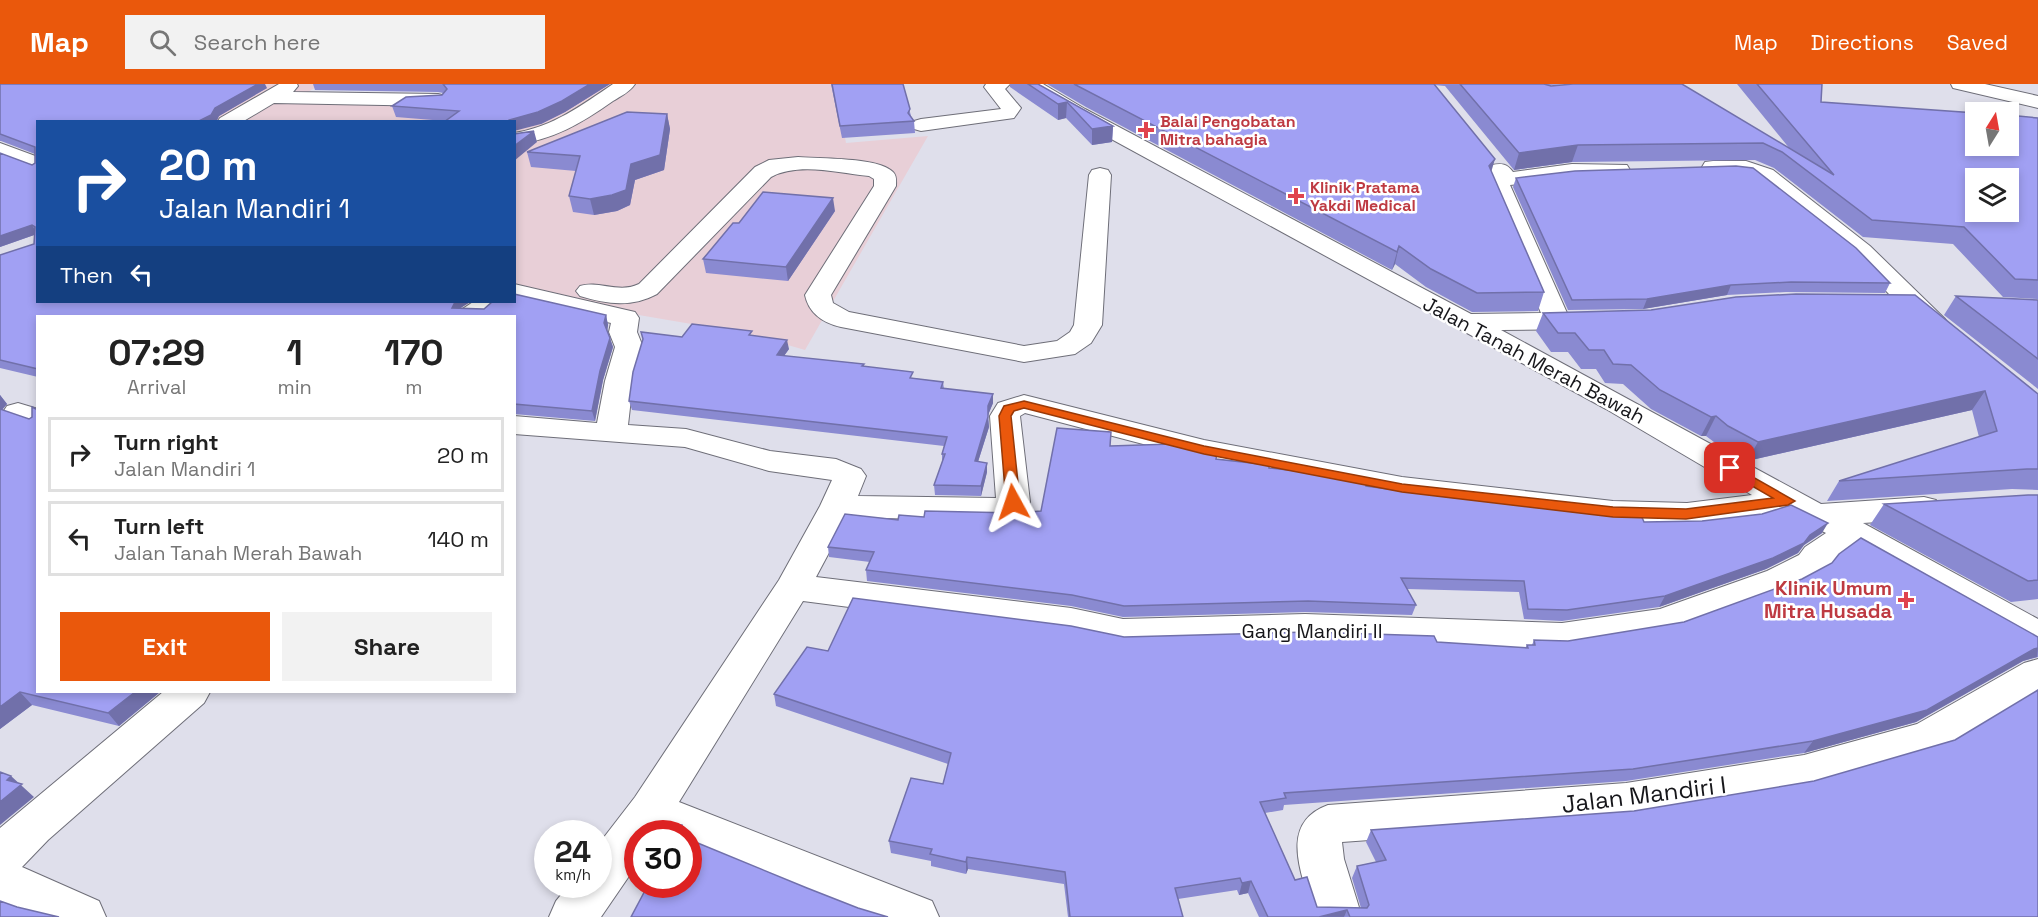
<!DOCTYPE html>
<style>
:root{--surface:#fff;--page:#f2f2f2;--text:#222;--muted:#767676;--line:#e0e0e0;--accent:#ea580c}
body{margin:0;font-family:"Space Grotesk",sans-serif;background:var(--page);color:var(--text);height:100vh;display:flex;flex-direction:column;font-size:22px;white-space:nowrap}
*{box-sizing:border-box;margin:0}
p{font-size:20px;color:var(--muted)}
.icon{flex:none;width:33px;height:33px;fill:none;stroke:currentColor;stroke-width:2;stroke-linecap:round;stroke-linejoin:round}
.map{position:relative;flex:1;overflow:hidden}
.details{position:absolute;left:36px;top:231px;width:480px;height:378px;display:flex;flex-direction:column;background:var(--surface);border-radius:0px;box-shadow:0 3px 9px #0003}
.details>*{flex:none}
.hud{position:absolute;left:36px;top:36px;width:480px;height:183px;border-radius:0px;box-shadow:0 3px 9px #0003;background:#1a4fa0;color:#fff;overflow:hidden}
.needle{width:39px;rotate:11deg}
.fabs{position:absolute;left:1965px;top:18px;display:grid;gap:12px}
.fabs a{display:grid;place-items:center;width:54px;height:54px;border-radius:0px;background:var(--surface);box-shadow:0 3px 9px #0003;font-size:30px}
.speed{position:absolute;left:534px;top:736px;display:flex;gap:12px;font-size:30px;font-weight:700;text-align:center}
.speed>*{display:grid;place-content:center;width:78px;height:78px;border-radius:50%;background:var(--surface);box-shadow:0 3px 9px #0003;line-height:1}
.speed small{font-size:15px;font-weight:400}
.speed .limit{border:9px solid #d22;background:#fff;color:#111}
.pin{position:absolute;display:grid;place-items:center;width:51px;height:51px;color:#fff;margin:-26px;border-radius:12px;box-shadow:0 3px 9px #0006}
.me{position:absolute;width:66px;margin:-33px;rotate:355deg;stroke-linejoin:round;filter:drop-shadow(0 0 4px #0008)}
.turn{display:flex;align-items:center;gap:21px;height:126px;padding:0 24px;font-size:27px}
.turn .icon{width:78px;height:78px;stroke-width:2.5}
.turn b{display:block;font-size:42px;line-height:51px}
.then{display:flex;align-items:center;height:57px;padding:0 24px;background:#0003;gap:12px;font-size:22px}
.eta{display:flex;justify-content:space-evenly;align-items:center;height:102px;text-align:center}
.eta b{font-size:36px;font-weight:600;line-height:42px}
.cta{display:flex;gap:12px;margin-top:auto;padding:12px 24px}
.cta a{flex:1;height:69px;border-radius:0px;background:var(--accent);color:#fff;font-size:24px;font-weight:600;line-height:69px;text-align:center}
.cta a+a{background:var(--page);color:var(--text)}
ul{padding:0;list-style:none}
li{display:flex;align-items:center;gap:18px;height:75px;margin:0 12px 9px;padding:0 12px;border:3px solid var(--line);border-radius:0px}
li div{flex:1}
li b{display:block;font-size:22px}
li em{font-style:normal}
header{display:flex;align-items:center;gap:36px;box-sizing:border-box;height:84px;padding:0 30px;background:var(--accent);color:#fff}
header strong{font-size:28px}
nav{display:flex;gap:33px;margin-inline-start:auto;font-size:21px}
.search{width:420px;height:54px;background:var(--page);display:flex;align-items:center;gap:15px;box-sizing:border-box;padding:0 21px;border-radius:0px;color:var(--muted);font-size:22px}
.map>svg:first-child{display:block}
.industrial{fill:#e8cfd7}
.lines{fill:none;stroke-linecap:round;stroke-linejoin:round}
.minor-casing{stroke:#6e6e78;stroke-width:2}
.minor{fill:#fff;fill-rule:evenodd}
.wall{fill:#8a8ad1}
.shaded-wall{fill:#7170aa}
.building{fill:#a1a0f3;stroke:#7170aa;stroke-width:1.5;fill-rule:evenodd}
.route{fill:#ea580c;stroke:#983908;stroke-width:1.5}
.health-dot{fill:#e0444e;stroke:#fff;stroke-width:2}
.labels{text-anchor:middle;stroke-width:5;stroke-linejoin:round;paint-order:stroke}
.far-health-label{font-size:16px;font-weight:bold;fill:#be3a42;stroke:#fff;text-anchor:start}
.street-label{font-size:20px;fill:#16161a;stroke:#fff}
.health-label{font-size:20px;font-weight:bold;fill:#be3a42;stroke:#fff;text-anchor:end}
.near-street-label{font-size:24px;fill:#16161a;stroke:#fff}
</style>
<header>
<strong>Map</strong>
<div class="search"><svg class="icon" aria-label="search" viewBox="0 0 24 24"><circle cx="10" cy="10" r="6"/><path d="M15 15l6 6"/></svg>Search here</div>
<nav><a>Map</a><a>Directions</a><a>Saved</a></nav>
</header>
<div class="map">
<svg width="2038" height="833" viewBox="0 0 2038 833">
<rect width="100%" height="100%" fill="#dfdfeb"/>
<path class="industrial" d="M218,0h103l-13,8 186,11 43,-19h299l10,59 82,-7 -123,214 -55,-16 -164,-28 -71,-21 -1,-163h-476z"/>
<g class="lines">
<g class="minor-casing">
<path id="minor" d="M279,0h18l1,2 -5,6 145,2 7,2 3,4 -3,4 -7,2 -164,-3 -32,19h-25l3,-4z
M613,0h22c-5,8 -14,12 -22,17 -31,22 -60,39 -99,44v-12c39,-6 68,-28 99,-49z
M986,0h24l-5,5 16,19 -7,10 -93,13 -7,-2 -3,-4 3,-4 7,-2 80,-10 -17,-22z
M1021,0h22l42,25 386,205 70,-1 -55,-131 7,-6 -4,-6 3,-5c10,-2 15,-1 21,7l59,-8 55,1 3,5 -3,5 -55,3 -62,7 57,128 27,2 3,6 -3,6 -10,2 -83,1 320,174 103,-7 12,3 5,8 -5,8 -12,3 -61,4 175,96v31l-13,-4 -172,-98 -24,17 -6,8 -30,16 -117,43 -114,19 -257,-9 -182,5 -52,-11 -268,-35 -124,201 253,99 7,16h-78l-173,-71v-12h-50v29l-37,54h-52l7,-16 13,-16h29v-40l37,-48 144,-217 41,-74 12,-26 -63,-9 -84,-24 -171,-13v-18l83,7 8,-42 10,-34 -6,-15 2,-9 -97,-23v-16l121,28 4,6 -2,14 6,15 -10,34 -5,44 58,4 84,22 66,8 25,10 5,7 -8,20 138,2 -6,-82 8,-13 26,-8 180,45 198,37 211,24 74,2 65,-8 -146,-86 -535,-292 -48,-29zM1025,329l179,47 198,39 211,24 74,2 97,-13 42,21 -21,14 -6,8 -32,16 -107,38 -98,14 -257,-9 -182,5 -52,-11 -255,-31 32,-60 146,4 26,-6 10,-13 -10,-86z
M1951,0h34l53,12v12l-85,-20z
M0,59l38,14v14l-38,-14z
M798,73c22,2 81,0 95,15 4,4 3,9 3,14l-65,109 2,8 16,9 175,34 33,-5 13,-9 4,-7 15,-150 3,-5 8,-2 8,2 3,5 -9,150 -11,18 -16,11 -51,8 -183,-35c-17,-4 -32,-13 -36,-32l69,-109v-7l-5,-3c-31,-3 -70,-14 -98,1l-114,117c-26,14 -50,10 -77,2l-4,-5 4,-5c20,-6 38,8 59,-2l116,-117 14,-7z
M1713,77h33l27,9 97,76 75,73 4,6 -4,6 -10,2 -10,-2 -73,-75 -95,-76 -14,-7 -38,-1 -3,-5 3,-5z
M473,218h30l-16,14h-30l4,-6z
M18,319l20,6v20l-31,-11 -4,-6 4,-6z
M2038,575v34l-95,57 -139,41 -178,30 -284,21 2,17 18,58h-48c-10,-39 -38,-93 14,-112l298,-22 178,-28 113,-31 107,-61z
M163,608h47l-6,11 -156,137 -26,27 77,34 7,16h-74l-32,-15v-74z"/>
</g>
<use href="#minor" class="minor"/>
</g>
<path class="wall" d="M0,0l267,4 -48,28 -3,6h-178v180h432l-10,6 146,7 2,10 -1,6 6,16 -10,33 -8,41 -81,-7v-98h-476v61l-38,-9v-113l34,-11v-9l-34,12v-94l32,12 3,-2v-9l-34,-13h-1z
M313,0h297l-45,28 -24,12 -96,-3 -49,-4 -4,-11 50,-11 1,-2 -5,-1 -123,-2z
M831,0h72l8,32 3,5 1,12 -73,5z
M1010,0h28l75,42 -1,16 -20,3 -26,-27 -8,2 -48,-33z
M1047,0h524l-24,1 243,64 -53,-65h85l-1,18 217,16v181l-35,-2 -50,-53 -90,-7 -89,-69 -19,-8 -183,2 -58,8 -69,-84 -11,-1 57,86 53,121 -6,19 -66,1 -46,-25 -31,-23 -3,6 -306,-163z
M667,30l3,15 -6,41 -29,10 -5,25 -13,6 -23,4 -21,-3 -4,-16 7,-25 -45,-4 -4,-15z
M1516,94l374,105 -5,10 -99,-1 -59,3 -84,14 -75,1 -55,-123z
M835,127l-47,70 -82,-8 -3,-14 36,-36z
M1956,212l82,4v89l-94,-74z
M1543,229l495,81v96l-26,-1 -185,12 12,-20 140,-44 -7,-27 -225,51 -29,-16 -12,-9h-5l-50,-27 -28,-25 -18,-1 -9,-14h-15l-13,-17h-17l-15,-21z
M753,251l36,14 -5,7 80,8v2l49,12 30,4 1,7 49,5v9l-5,12 1,12 -11,35 9,10 -6,24 -46,-1 -1,-10 8,-23v-8l2,-8 -312,-36 -3,-9 53,-64z
M0,311l7,9 -5,6 36,282h122l-41,34 -87,-21 -32,24z
M1110,362l106,13 150,27 278,36 178,11 -18,12 -6,8 -32,16 -107,38 -97,14 -38,-2 -5,-27 -112,-3 9,16 -4,10 -107,-3 -182,5 -52,-11 -204,-25 -1,-11 4,-8 -41,-5 -1,-10 70,-27 143,-9z
M2038,411v104l-27,3 -141,-77 14,-21z
M1124,553l313,5 88,6 2,-3h5l2,-5 34,1 470,-4v20l-15,4 -107,61 -112,31 -178,28 -342,24 -1,5 -18,3 30,67 22,27 44,1 -9,-30 5,-12 19,-4 -10,-20 5,-12 667,87h-779l-11,-24 -9,2 -2,-5 -59,9 5,18h-115l-4,-33 -96,-15 -2,5 -35,-8v-5l-40,-8 -2,-12 54,-57 5,-20 -172,-58 -2,-12 54,-43z"/>
<path class="shaded-wall" d="M258,0h7l2,4 -48,28 -3,6h-19l18,-14z
M590,0h20l-45,28 -24,12 -27,7v-9h-5v-2z
M1067,18l-1,16 -8,2v-16z
M667,30l3,15 -6,41 -29,10 -5,25 -13,6 -23,4 -4,-16 41,-35z
M1113,42l-1,16 -20,3v-16z
M534,47l3,11 -23,19v-15z
M1578,61l-6,17 -58,8 5,-17z
M1495,75l-5,17 -1,-10z
M833,114l2,13 -47,70 -2,-14z
M32,141l5,9 -37,13v-11z
M1399,162l-4,18 -3,6 5,-18z
M1731,201l-4,10 -84,14 4,-10z
M455,218h15l-11,7 -7,-1z
M606,231l2,10 -1,8 -3,-10z
M610,254l3,9 -10,33 -8,41 -3,-10 8,-40z
M787,256l2,9 -11,15 -1,-9z
M1985,307l-13,19 -225,51 11,-19z
M993,310v9l-5,12v-9z
M0,311l7,9 -7,8z
M1716,332l-10,20h-5l10,-19z
M988,333l1,10 -14,44v-10z
M987,379v9l-6,24v-10z
M1828,439l-6,10 -18,12 -6,8 -32,16 -107,38 6,-11z
M2038,564l-1,9 -14,4 -107,61 -112,31 9,-12z
M20,608l12,13 -32,24v-22z
M135,608h25l-41,34 -11,-13z
M11,692l23,21 -34,28v-23l7,-22z
M967,773l1,12 -2,5v-12z
M1251,797l-3,12 -9,2 3,-12z
M1347,826l-3,7h-25z"/>
<path class="building" d="M0,0h258l-43,24 -4,7 -14,7h-159v180h417l-3,6 32,1 8,-7h22v-8l92,21 -2,8 6,15 -10,33 -8,40 -78,-7v-88h-476v53l-38,-9v-105l34,-11 1,-17 -3,-2 -32,11v-83l32,12 3,-2v-16l-35,-13z
M443,0h147l-28,17 -24,11 -29,8v2h-65l15,-11 -67,-5 14,-9 36,-2 5,-6z
M832,0h71l7,25 -2,4 6,8 -74,5z
M1028,0h10l75,42 -21,3 -25,-27 -9,2z
M1074,0h360l61,75 -6,7 55,126 -67,1 -46,-24 -32,-23 -2,6z
M1460,0h84l7,2 22,-2h109l152,91 -77,-91h65l-1,18 155,11v33h32v-31l30,3v162l-23,-1 -51,-52 -92,-7 -90,-68 -19,-9 -185,2 -59,8zM1976,94h32v34h-32z
M627,28l40,2 -7,41 -29,9 -5,26 -14,5 -22,4 -21,-3 11,-40 -53,-4z
M534,47l-20,15v-12z
M1736,82l17,2 103,80 34,35 -99,-1 -60,3 -84,14 -75,1 -56,-122 59,-7z
M763,108l70,6 -47,69 -83,-8 30,-36h6z
M1796,210l119,1 123,99v75h-11l-188,12 158,-50 -12,-40 -227,51 -30,-16 -12,-10 -5,1 -51,-27 -29,-25 -18,-1 -9,-14h-15l-14,-17h-17l-15,-20 108,-3 85,-13z
M1956,212l82,4v59z
M692,240l60,7 -3,4 38,5 -10,15 87,9 -2,2 51,6 -3,6 33,4 -2,6 52,6 -5,12v11l-13,44 12,2 -6,23 -47,-1 11,-31h-3l5,-17 -318,-36 4,-29 10,-33 -2,-7 41,5z
M32,323l6,3v282h97l-27,21 -88,-21 -20,15v-298l29,10 3,-2z
M1057,344l54,4 -1,14 62,-2 45,10 -1,5 53,6v3l46,5 51,10v3l83,11 192,18 3,7 58,-1 60,-7 29,-9 37,18 -18,12 -6,8 -31,15 -108,38 -98,14 -39,-1 -4,-28 -123,-3 15,27 -108,-4 -184,5 -52,-11 -206,-25 8,-18 -46,-5 17,-33 53,6 1,-5 25,2 1,-6 91,2 25,-2z
M2028,411h10v85l-10,1 -144,-77z
M1861,454l177,99v11l-4,1 -107,61 -114,31 -180,28 -349,24 2,5 -26,4 35,78 12,-3 10,30 50,1 2,-3 -12,-39 29,-6 -15,-30 263,-19 180,-30 141,-41 83,-50v227h-688l-3,-7 -28,7h-51l-17,-36 -9,2 -2,-5 -65,10 8,29h-113l-5,-45 -98,-15 -1,5 -36,-8 2,-5 -43,-8 22,-63 32,6 8,-31 -177,-59 33,-47 21,4 25,-53 218,28 53,11 184,-5 126,4 3,6 91,6 -1,-3h8l-1,-5 34,1 116,-19 118,-43 30,-16 7,-9z
M0,688l11,4 -4,4 15,4 -22,18z
M666,741h16l1,9h-24z
M688,755l119,49 51,20 30,9h-257l17,-32h40z
M0,817l17,6 42,10h-59z"/>
<path class="route" d="M1024,317l180,45 198,38 211,23 73,2 87,-11 -47,-27 -2,-3 2,-3 4,-1 65,37 -7,4 -102,14 -73,-2 -211,-25 -198,-38 -180,-46 -10,3 -3,5 9,86 -7,5 -7,-5 -7,-86 5,-10z"/>
<g class="health-dot">
<path d="M1143 37h6v6h6v6h-6v6h-6v-6h-6v-6h6z"/>
<path d="M1293 103h6v6h6v6h-6v6h-6v-6h-6v-6h6z"/>
<path d="M1903 507h6v6h6v6h-6v6h-6v-6h-6v-6h6z"/>
</g>
<g class="labels">
<g class="far-health-label">
<text x="1160" y="43">Balai Pengobatan<tspan x="1160" dy="18">Mitra bahagia</tspan></text>
<text x="1310" y="109">Klinik Pratama<tspan x="1310" dy="18">Yakdi Medical</tspan></text>
</g>
<g class="street-label">
<text transform="translate(1534 276) rotate(28)" y="7">Jalan Tanah Merah Bawah</text>
<text x="1312" y="554">Gang Mandiri II</text>
</g>
<g class="health-label">
<text x="1892" y="511">Klinik Umum<tspan x="1892" dy="23">Mitra Husada</tspan></text>
</g>
<g class="near-street-label">
<text transform="translate(1644 711) rotate(-7)" y="8">Jalan Mandiri I</text>
</g>
</g>
</svg>
<div class="fabs">
<a><svg class="needle" viewBox="-14 -14 28 28"><path d="M0-13l5 13h-10z" fill="#e53935"/><path d="M0 13l5-13h-10z" fill="#767676"/></svg></a>
<a><svg class="icon" aria-label="layers" viewBox="0 0 24 24"><path d="M12 4l9 5-9 5-9-5zM3 14l9 5 9-5"/></svg></a>
</div>
<div class="speed"><div>24<small>km/h</small></div><div class="limit">30</div></div>
<div class="pin" style="left:1730px;top:384px;background:#d93025"><svg class="icon" aria-label="arrive" viewBox="0 0 24 24"><path d="M6 21V4h12l-3 4 3 4H6"/></svg></div>
<svg class="me" style="left:1013px;top:418px" viewBox="-20 -20 40 40"><path d="M0-17L14 15 0 8-14 15z" fill="#ea580c" stroke="#fff" stroke-width="4"/></svg>
<div class="hud">
<div class="turn"><svg class="icon" aria-label="right" viewBox="0 0 24 24"><path d="M7 20v-9h11M14 6l5 5-5 5"/></svg><div><b>20 m</b>Jalan Mandiri 1</div></div>
<div class="then">Then<svg class="icon" aria-label="left" viewBox="0 0 24 24"><path d="M17 20v-9H6M10 6l-5 5 5 5"/></svg></div>
</div>
<section class="details">
<div class="eta">
<div><b>07:29</b><p>Arrival</p></div>
<div><b>1</b><p>min</p></div>
<div><b>170</b><p>m</p></div>
</div>
<ul>
<li><svg class="icon" aria-label="right" viewBox="0 0 24 24"><path d="M7 20v-9h11M14 6l5 5-5 5"/></svg><div><b>Turn right</b><p>Jalan Mandiri 1</p></div><em>20 m</em></li>
<li><svg class="icon" aria-label="left" viewBox="0 0 24 24"><path d="M17 20v-9H6M10 6l-5 5 5 5"/></svg><div><b>Turn left</b><p>Jalan Tanah Merah Bawah</p></div><em>140 m</em></li>
</ul>
<div class="cta"><a>Exit</a><a>Share</a></div>
</section>
</div>
